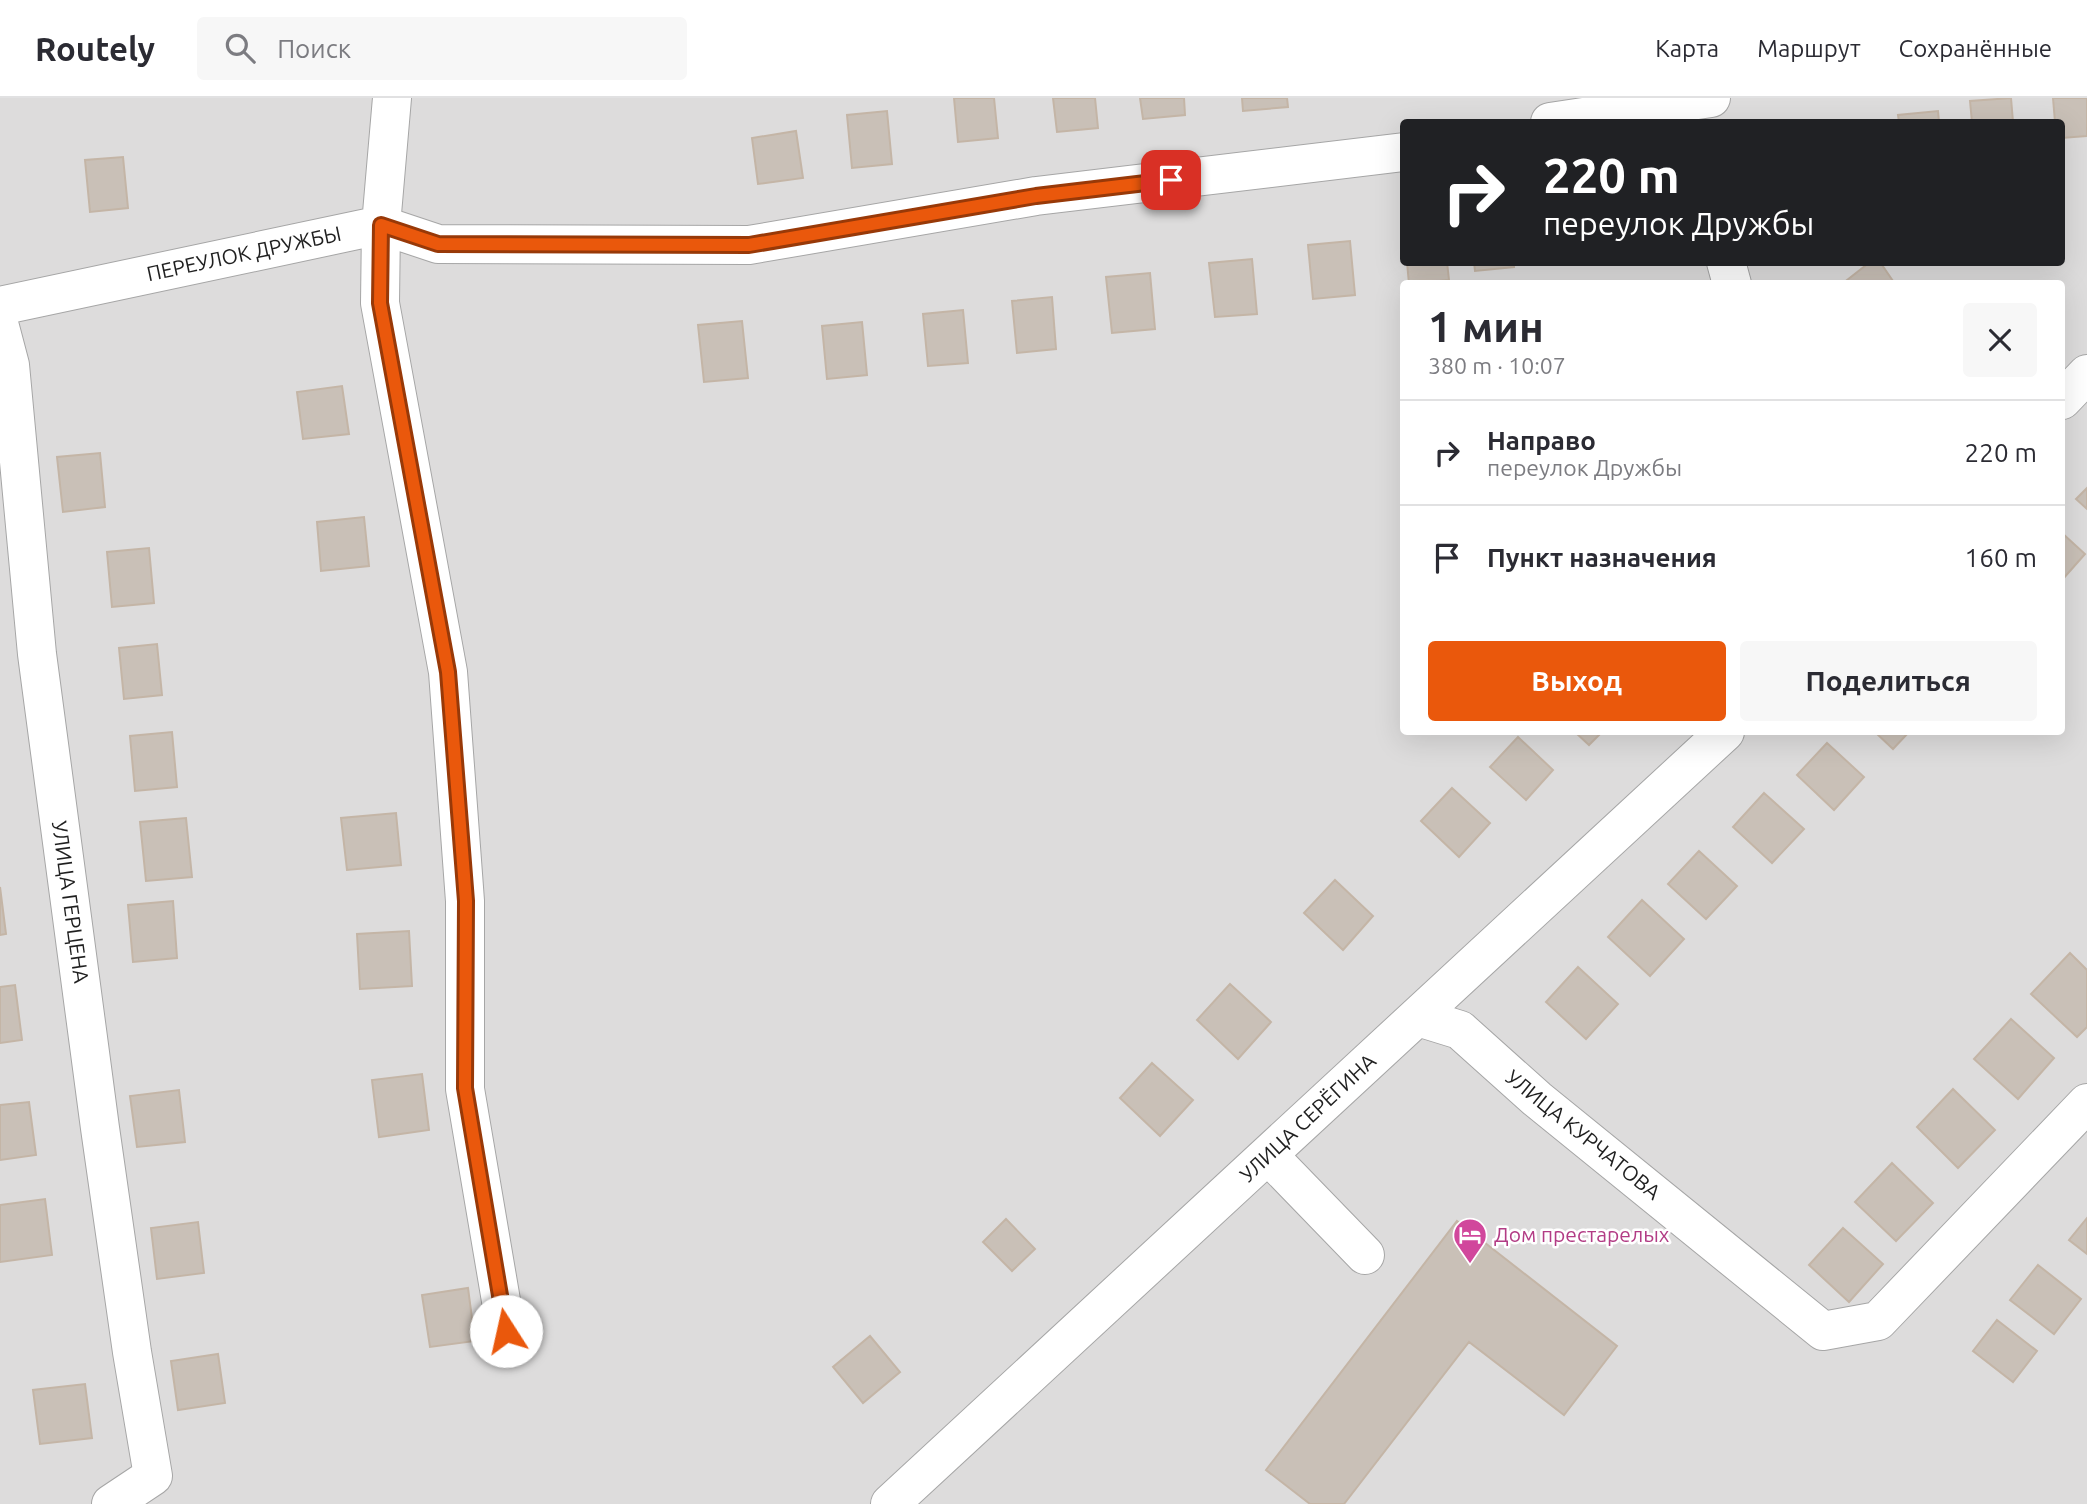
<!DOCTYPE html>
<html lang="ru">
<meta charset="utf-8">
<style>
:root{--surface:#fff;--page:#f7f7f7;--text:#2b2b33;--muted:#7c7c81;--line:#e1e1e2;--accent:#ea580c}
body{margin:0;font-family:Ubuntu,sans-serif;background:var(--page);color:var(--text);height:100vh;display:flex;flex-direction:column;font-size:26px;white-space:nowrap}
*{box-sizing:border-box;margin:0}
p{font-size:23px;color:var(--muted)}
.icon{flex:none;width:38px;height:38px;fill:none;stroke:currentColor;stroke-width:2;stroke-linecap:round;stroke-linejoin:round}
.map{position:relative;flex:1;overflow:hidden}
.panel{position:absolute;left:1400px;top:182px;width:665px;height:455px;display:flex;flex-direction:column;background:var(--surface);border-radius:7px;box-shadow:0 7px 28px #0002}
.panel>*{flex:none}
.top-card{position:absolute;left:1400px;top:21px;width:665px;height:147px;border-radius:7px;box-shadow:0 7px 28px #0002;background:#202124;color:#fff;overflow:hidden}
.pin{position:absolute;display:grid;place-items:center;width:60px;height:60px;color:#fff;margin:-30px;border-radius:14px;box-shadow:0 4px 10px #0006}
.me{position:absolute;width:77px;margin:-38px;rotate:350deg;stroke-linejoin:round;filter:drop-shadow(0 0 5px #0008)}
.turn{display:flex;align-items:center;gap:24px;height:147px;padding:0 28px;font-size:32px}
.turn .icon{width:91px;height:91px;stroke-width:2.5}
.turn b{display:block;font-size:49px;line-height:60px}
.round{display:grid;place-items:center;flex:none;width:74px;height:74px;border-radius:7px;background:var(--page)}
.overview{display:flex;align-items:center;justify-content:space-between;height:119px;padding:0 28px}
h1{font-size:42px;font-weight:700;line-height:52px}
.button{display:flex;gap:14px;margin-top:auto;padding:14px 28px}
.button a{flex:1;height:80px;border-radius:7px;background:var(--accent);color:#fff;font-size:28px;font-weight:700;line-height:80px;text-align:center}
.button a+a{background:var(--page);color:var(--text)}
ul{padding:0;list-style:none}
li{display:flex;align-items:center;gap:21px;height:105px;padding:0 28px;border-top:2px solid var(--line)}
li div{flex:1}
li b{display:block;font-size:26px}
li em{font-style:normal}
header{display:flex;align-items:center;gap:42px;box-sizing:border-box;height:98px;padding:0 35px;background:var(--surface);border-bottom:2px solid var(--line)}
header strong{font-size:33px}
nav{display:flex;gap:38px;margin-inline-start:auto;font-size:24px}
.search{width:490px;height:63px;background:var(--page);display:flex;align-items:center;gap:18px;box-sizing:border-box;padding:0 24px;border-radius:7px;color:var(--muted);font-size:26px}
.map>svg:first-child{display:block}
.residential{fill:#dddcdc;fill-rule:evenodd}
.building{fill:#c9c0b7;stroke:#c4b5a6;stroke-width:2}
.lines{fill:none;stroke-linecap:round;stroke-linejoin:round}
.minor-casing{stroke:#a6a6a6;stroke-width:40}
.minor{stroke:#fff;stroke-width:38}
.route-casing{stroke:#983908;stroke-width:18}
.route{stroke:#ea580c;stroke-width:12}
.labels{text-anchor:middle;stroke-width:5;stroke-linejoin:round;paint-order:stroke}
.street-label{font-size:21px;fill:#1f1f1f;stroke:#fff}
.hotel-label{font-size:21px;fill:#b23c85;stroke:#fff;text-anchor:start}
</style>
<header>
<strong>Routely</strong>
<div class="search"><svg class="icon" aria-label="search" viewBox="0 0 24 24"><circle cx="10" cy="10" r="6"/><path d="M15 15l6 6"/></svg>Поиск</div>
<nav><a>Карта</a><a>Маршрут</a><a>Сохранённые</a></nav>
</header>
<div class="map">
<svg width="2087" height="1406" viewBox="0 0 2087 1406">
<rect width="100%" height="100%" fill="#f1ede5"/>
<path class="residential" d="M0,0h2087v1406h-2087zM1404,24h658v140h-658zM1404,186h658v448h-658z"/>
<path class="building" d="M954,0h40l4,40 -40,4z
M1053,0h42l3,30 -41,4z
M1140,0h44l1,17 -42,4z
M1242,0h45l1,9 -45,4z
M2011,0l2,24h-41l-2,-21z
M2053,0h34v38l-25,2v-16h-7z
M887,13l5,53 -40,4 -5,-53z
M1938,13l1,11h-40l-1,-7z
M796,33l7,47 -45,6 -6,-46z
M123,59l5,51 -38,4 -5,-52z
M1350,143l5,54 -42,4 -5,-54z
M1252,161l5,55 -42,3 -6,-54z
M1407,164h40l2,18 -40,4z
M1474,164h40v5l-39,4z
M1870,164h10l15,22h-53z
M1150,175l5,56 -43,4 -6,-56z
M1052,199l4,52 -39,4 -5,-52z
M963,212l5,53 -40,3 -5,-52z
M742,223l6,57 -44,4 -6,-57z
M862,224l5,53 -40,4 -5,-53z
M342,288l7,48 -46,5 -6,-47z
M100,355l5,54 -42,5 -6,-55z
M2087,390v21l-11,-10z
M364,419l5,49 -48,5 -4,-49z
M2062,435l23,21 -23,26z
M149,450l5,55 -42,4 -5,-55z
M157,546l5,51 -38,4 -5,-51z
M172,634l5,55 -42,4 -5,-55z
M1575,634h27l-13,13z
M1875,634h34l-16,17z
M1518,639l35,33 -27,30 -36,-33z
M1827,645l37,34 -30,33 -37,-35z
M1452,690l38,35 -31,34 -38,-36z
M1764,695l40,36 -32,34 -39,-36z
M396,715l5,52 -54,5 -6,-52z
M186,720l6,59 -46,4 -6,-59z
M1699,753l38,35 -31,33 -38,-35z
M1335,782l38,36 -30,34 -39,-37z
M0,789l6,47 -6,1z
M1642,802l42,39 -34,37 -42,-39z
M173,803l4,57 -44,4 -5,-57z
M409,833l3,55 -52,3 -3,-55z
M2070,855l17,17v57l-10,10 -46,-43z
M1578,869l40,37 -32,35 -40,-37z
M1230,886l41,38 -33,37 -41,-39z
M15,887l7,55 -22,3v-56z
M2011,921l43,39 -36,41 -44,-40z
M1152,965l41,37 -33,36 -40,-38z
M422,976l7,56 -50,7 -7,-57z
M1953,991l42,41 -37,38 -41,-41z
M179,992l6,52 -48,5 -7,-51z
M29,1004l7,53 -36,5v-55z
M1892,1065l41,40 -37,38 -41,-39z
M45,1101l7,56 -52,7v-57z
M2087,1120v36l-18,-14z
M1006,1121l29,30 -23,22 -29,-29z
M1457,1123l160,125 -53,69 -95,-73 -125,162h-34l-44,-34z
M198,1124l6,51 -47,6 -6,-51z
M1843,1130l40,36 -34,38 -40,-37z
M2038,1167l43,34 -27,35 -44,-34z
M468,1190l7,53 -45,6 -8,-52z
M1997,1222l40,31 -24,31 -40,-31z
M870,1238l30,36 -37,31 -30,-36z
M218,1256l7,49 -47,7 -7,-49z
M85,1286l7,54 -52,6 -7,-54z"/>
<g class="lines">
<g class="minor-casing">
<path id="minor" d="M392,0l-11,127 -1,78 68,369 17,229v188l41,241
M1550,24l161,-24
M1726,164l6,22
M0,208l381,-81 57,19 311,1 287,-49 368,-44
M0,229l10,38 27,289 63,474 32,224 21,124 -42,28
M2062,302l25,-26
M1418,919l42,13 77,69 286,232 55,-10 209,-218
M1268,1057l97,100
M890,1406l835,-772"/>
</g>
<use href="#minor" class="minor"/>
</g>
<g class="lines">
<g class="route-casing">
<path id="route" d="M506,1233l-41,-243 1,-187 -18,-229 -68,-369 1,-78 57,19 311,1 287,-49 135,-16"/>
</g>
<use href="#route" class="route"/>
</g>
<defs>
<g id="hotel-pin" transform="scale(1.75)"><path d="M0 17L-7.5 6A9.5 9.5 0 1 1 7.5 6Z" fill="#d1479c" stroke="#fff"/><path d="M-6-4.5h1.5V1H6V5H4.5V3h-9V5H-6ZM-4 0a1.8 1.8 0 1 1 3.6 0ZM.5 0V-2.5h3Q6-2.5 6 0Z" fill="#fff"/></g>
</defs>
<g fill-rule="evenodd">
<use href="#hotel-pin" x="1470" y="1137"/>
</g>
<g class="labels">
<g class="street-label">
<text transform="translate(244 156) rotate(-12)" y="7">ПЕРЕУЛОК ДРУЖБЫ</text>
<text transform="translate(70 804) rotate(82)" y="7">УЛИЦА ГЕРЦЕНА</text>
<text transform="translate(1308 1020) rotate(-43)" y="7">УЛИЦА СЕРЁГИНА</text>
<text transform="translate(1583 1037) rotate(39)" y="7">УЛИЦА КУРЧАТОВА</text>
</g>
<g class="hotel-label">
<text x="1494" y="1144">Дом престарелых</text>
</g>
</g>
</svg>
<div class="pin" style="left:1171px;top:82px;background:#d93025"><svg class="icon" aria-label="arrive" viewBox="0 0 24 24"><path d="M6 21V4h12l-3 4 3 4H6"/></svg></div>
<svg class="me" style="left:506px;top:1233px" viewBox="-20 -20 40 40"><circle r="19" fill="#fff"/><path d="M0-13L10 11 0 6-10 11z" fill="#ea580c"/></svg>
<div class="top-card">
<div class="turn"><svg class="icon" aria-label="right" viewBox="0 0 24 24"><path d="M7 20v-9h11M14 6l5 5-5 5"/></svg><div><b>220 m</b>переулок Дружбы</div></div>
</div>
<section class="panel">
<div class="overview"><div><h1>1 мин</h1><p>380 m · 10:07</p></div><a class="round"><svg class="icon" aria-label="close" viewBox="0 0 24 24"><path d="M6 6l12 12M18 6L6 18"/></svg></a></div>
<ul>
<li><svg class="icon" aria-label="right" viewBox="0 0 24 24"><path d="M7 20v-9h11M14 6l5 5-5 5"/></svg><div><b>Направо</b><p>переулок Дружбы</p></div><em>220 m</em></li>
<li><svg class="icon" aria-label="arrive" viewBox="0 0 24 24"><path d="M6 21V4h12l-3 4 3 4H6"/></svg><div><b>Пункт назначения</b></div><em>160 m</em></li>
</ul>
<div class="button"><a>Выход</a><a>Поделиться</a></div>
</section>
</div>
